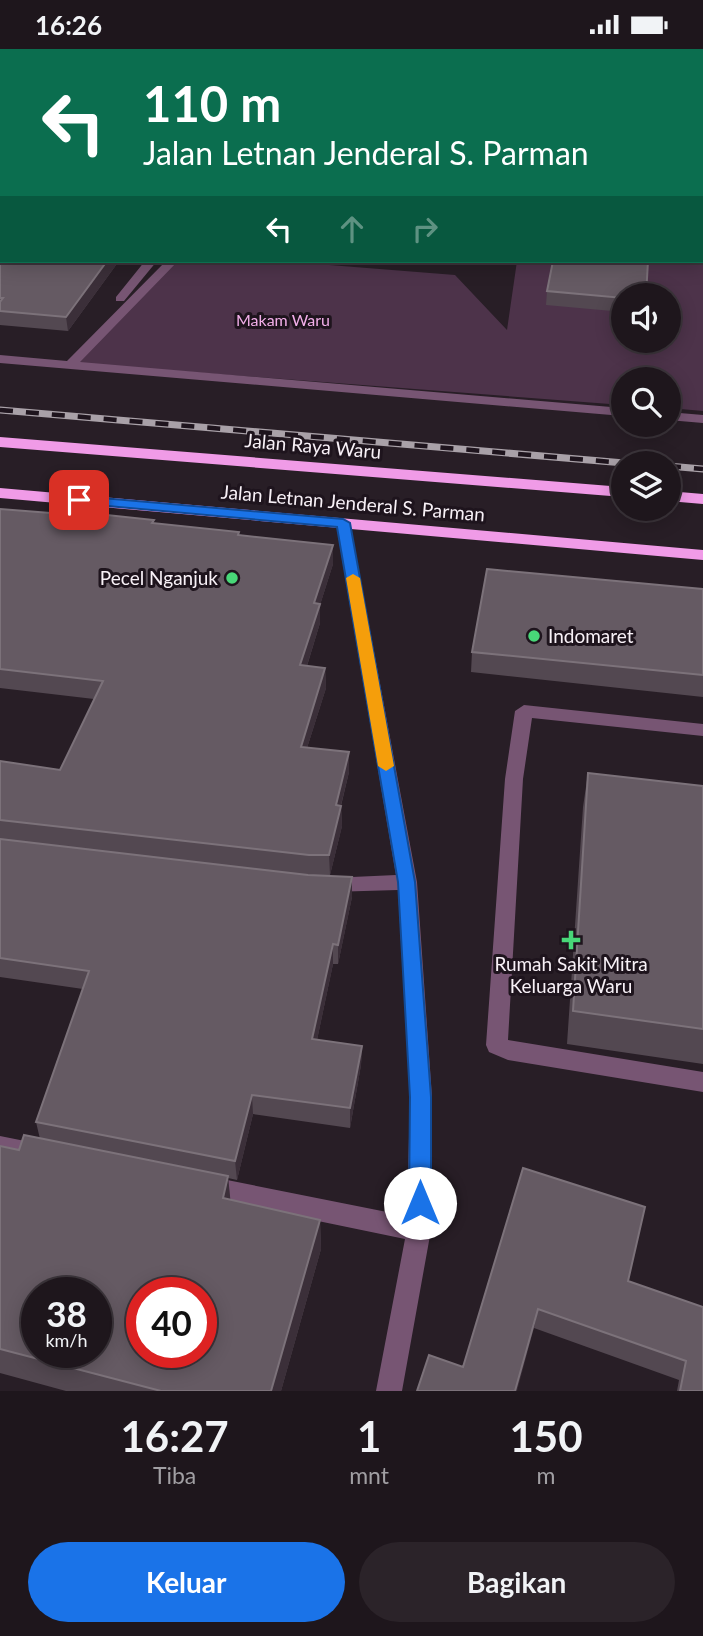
<!DOCTYPE html>
<html lang="id">
<style>
:root{--surface:#1e161c;--page:#2b2329;--text:#f1f3f6;--muted:#a19fa3;--line:#3c353b;--accent:#1a73e8}
body{margin:0;font-family:Lato,sans-serif;background:var(--page);color:var(--text);height:100vh;display:flex;flex-direction:column;font-size:26px;white-space:nowrap}
*{box-sizing:border-box;margin:0}
p{font-size:23px;color:var(--muted)}
.icon{flex:none;width:38px;height:38px;fill:none;stroke:currentColor;stroke-width:2;stroke-linecap:round;stroke-linejoin:round}
.map{position:relative;height:1342px;overflow:hidden}
.details{display:flex;flex-direction:column;background:var(--surface);flex:1}
.details>*{flex:none}
.top-card{position:absolute;left:0px;top:0px;width:704px;height:214px;box-shadow:0 4px 18px #0003,0 0 0 2px var(--line);background:#0b6e4f;color:#fff;overflow:hidden}
.controls{position:absolute;left:611px;top:234px;display:grid;gap:14px}
.controls a{display:grid;place-items:center;width:70px;height:70px;border-radius:50%;background:var(--surface);box-shadow:0 4px 18px #0003,0 0 0 2px var(--line);font-size:35px}
.speed{position:absolute;left:21px;top:1228px;display:flex;gap:14px;font-size:35px;font-weight:700;text-align:center}
.speed>*{display:grid;place-content:center;width:91px;height:91px;border-radius:50%;background:var(--surface);box-shadow:0 4px 18px #0003,0 0 0 2px var(--line);line-height:1}
.speed small{font-size:18px;font-weight:400}
.speed .limit{border:10px solid #d22;background:#fff;color:#111}
.pin{position:absolute;display:grid;place-items:center;width:60px;height:60px;color:#fff;margin:-30px;border-radius:14px;box-shadow:0 4px 10px #0006}
.me{position:absolute;width:77px;margin:-38px;rotate:0deg;stroke-linejoin:round;filter:drop-shadow(0 0 5px #0008)}
.turn{display:flex;align-items:center;gap:24px;height:147px;padding:0 28px;font-size:32px}
.turn .icon{width:91px;height:91px;stroke-width:2.5}
.turn b{display:block;font-size:49px;line-height:60px}
.lanes{display:flex;align-items:center;height:66px;padding:0 28px;background:#0003;justify-content:center;gap:35px;direction:ltr}
.lanes .off{opacity:.35}
.eta{display:flex;justify-content:space-evenly;align-items:center;height:119px;text-align:center}
.eta b{font-size:42px;font-weight:700;line-height:49px}
.primary-button{display:flex;gap:14px;margin-top:auto;padding:14px 28px}
.primary-button a{flex:1;height:80px;border-radius:42px;background:var(--accent);color:#fff;font-size:28px;font-weight:700;line-height:80px;text-align:center}
.primary-button a+a{background:var(--page);color:var(--text)}
.status{display:flex;justify-content:space-between;align-items:center;height:49px;padding:0 35px;background:var(--surface);direction:ltr}
.status svg{height:19px;fill:currentColor}
.map>svg:first-child{display:block}
.green{fill:#4d334a;fill-rule:evenodd}
.lines{fill:none;stroke-linecap:round;stroke-linejoin:round}
.minor{fill:#775573;fill-rule:evenodd}
.highway{fill:#f09be7;fill-rule:evenodd}
.rail-far1-casing{stroke:#a9a1a8;stroke-width:5}
.rail-casing{stroke:#a9a1a8;stroke-width:7}
.rail-far1{stroke:#1e141d;stroke-width:3.5;stroke-dasharray:10;stroke-linecap:butt}
.rail{stroke:#1e141d;stroke-width:4.5;stroke-dasharray:13;stroke-linecap:butt}
.wall{fill:#534851}
.shaded-wall{fill:#3b2f39}
.building{fill:#655a63;stroke:#7c727a;stroke-width:2;fill-rule:evenodd}
.route{fill:#1a73e8;stroke:#114b97;stroke-width:2}
.slow{fill:#f59e0b}
.poi-dot{fill:#48d778;stroke:#1e141d;stroke-width:2.5}
.labels{text-anchor:middle;stroke-width:6;stroke-linejoin:round;paint-order:stroke}
.far-park-label{font-size:16px;fill:#f2aee9;stroke:#1e141d}
.street-label{font-size:19px;fill:#f8f1f7;stroke:#1e141d}
.poi-label{font-size:19px;fill:#f8f1f7;stroke:#1e141d;text-anchor:end}
</style>
<div class="status"><b>16:26</b><svg viewBox="0 0 49 12"><path d="M0 12V9h3v3zM5 12V6h3v6zM10 12V3h3v9zM15 12V0h3v12zM26 1h20v11H26zM47 4h2v5h-2z"/></svg></div>
<div class="map">
<svg width="703" height="1342" viewBox="0 0 703 1342">
<rect width="100%" height="100%" fill="#281e26"/>
<path class="green" d="M566,0h137v362l-34,-3 -1,-28h-45v25l-550,-42 104,-102h102l176,14 52,55 10,-69h185v-210zM623,247h45v45h-45z"/>
<g class="lines">
<path class="minor" d="M145,212h12l-33,40h-8v-4z
M166,212h12l-98,101 543,46v8l-623,-53v-8l67,6z
M668,363l35,3v8l-35,-3z
M343,470l7,4 67,359 15,215 -1,133 -29,161h-26l29,-152 -198,-41 -8,-3 -4,-8 4,-8 8,-3 200,40 3,-119 -12,-207 -68,2 -7,-2 -3,-5 3,-5 7,-2 66,-3 -60,-352z
M524,656l179,19v12l-171,-18 -9,61 -15,261 195,32v20l-195,-32 -19,-8 -3,-7 19,-266 10,-68z
M0,1087l50,10 4,7 -4,7 -8,3 -42,-7z"/>
<path class="highway" d="M0,388l623,50v10l-623,-50z
M0,439l703,62v10l-703,-62z
M668,442l35,3v10l-35,-3z"/>
<g class="rail-far1-casing">
<path id="rail-far1" d="M0,361l9,1"/>
</g>
<g class="rail-casing">
<path id="rail" d="M0,361l636,54
M668,417l35,3"/>
</g>
<use href="#rail-far1" class="rail-far1"/>
<use href="#rail" class="rail"/>
</g>
<path class="wall" d="M0,0h562l-1,2h-559l117,210 -51,70 -68,-6z
M547,242l76,5v16l-77,-7z
M0,460l239,23v3l94,29 -13,41v18l-13,43 18,2 1,20 -19,60 42,4v20l-8,34 1,20 -12,49h-14l36,22 -14,67h-5l-16,76 45,6 -1,19 -11,63 -97,-14 -16,66 -9,-2 2,22 90,20 1,29 -40,142h-215l-66,-18v-227l19,4 21,-11 -4,-17 47,-133 -83,-12v-216l60,9 34,-71 -94,-11z
M703,540v108l-232,-25 1,-20z
M588,724l115,13v278l-136,-20 16,-237z
M523,1119l105,113 75,26v84h-26l2,-11 -145,-52 -71,39z"/>
<path class="shaded-wall" d="M107,212h12l-51,70 -2,-14z
M333,496v19l-13,41v18l-19,62 -1,-20 14,-62z
M325,619l1,20 -25,79v-20z
M349,703v20l-13,53v-20z
M341,757l1,20 -12,49 -1,-20z
M352,828v20l-14,67v-19z
M333,895v20l-20,95 -1,-20z
M362,997l-1,19 -11,63v-20z
M252,1046l1,19 -16,66 -2,-19z
M228,1127l3,30 -8,-8z
M320,1171l1,29 -40,142h-10z
M538,1260l-4,19 -17,63h-2z"/>
<path class="building" d="M0,0h558v2h-556v78h-2z
M0,90h2v122h105l-41,56 -66,-6v-9l3,-4h-3v-65h2v-10h-2z
M553,212h95l-2,35h-23v2l-76,-7z
M0,460l76,6 3,-3 75,8 -2,3 87,9 -1,3 95,10 -19,58 6,1 -20,61 25,3 -24,79 48,5 -13,53 5,1 -12,49h-20l-309,-35v-59l60,9 43,-89 -103,-12z
M487,520l216,20v86l-231,-23z
M588,724l115,13v243l-130,-18z
M0,790l308,36 44,2 -14,68 -5,-1 -21,95 50,7 -12,62 -98,-13 -17,66 -199,-39 53,-151 -89,-13z
M24,1086l204,41 -5,22 97,22 -49,171h-110l-161,-42v-203l19,4zM37,1244h59v60h-59zM142,1244h59v60h-59z
M523,1119l122,39 -17,74 75,26v84h-23l6,-30 -148,-52 -23,82h-98l12,-36 34,12z"/>
<path class="route" d="M79,447l264,23 7,4 65,359 16,215v106l-4,7 -7,3 -8,-3 -3,-7 1,-106 -12,-215 -61,-355 -262,-24v-6z"/>
<path class="slow" d="M353,525l7,4 34,188 -8,5 -8,-5 -32,-188z"/>
<g class="poi-dot">
<circle cx="232" cy="529" r="7"/>
<circle cx="534" cy="587" r="7"/>
<path d="M567.5 880.5h7v7h7v7h-7v7h-7v-7h-7v-7h7z"/>
</g>
<g class="labels">
<g class="far-park-label">
<text x="283" y="277">Makam Waru</text>
</g>
<g class="street-label">
<text transform="translate(313 397) rotate(5)" y="7">Jalan Raya Waru</text>
<text transform="translate(353 454) rotate(5)" y="7">Jalan Letnan Jenderal S. Parman</text>
</g>
<g class="poi-label">
<text x="218" y="536">Pecel Nganjuk</text>
<text x="548" y="594" text-anchor="start">Indomaret</text>
<text x="571" y="922" text-anchor="middle">Rumah Sakit Mitra<tspan x="571" dy="22">Keluarga Waru</tspan></text>
</g>
</g>
</svg>
<div class="controls">
<a><svg class="icon" aria-label="sound" viewBox="0 0 24 24"><path d="M4 9h4l5-4v14l-5-4H4zM17 9q2 3 0 6"/></svg></a>
<a><svg class="icon" aria-label="search" viewBox="0 0 24 24"><circle cx="10" cy="10" r="6"/><path d="M15 15l6 6"/></svg></a>
<a><svg class="icon" aria-label="layers" viewBox="0 0 24 24"><path d="M12 4l9 5-9 5-9-5zM3 14l9 5 9-5"/></svg></a>
</div>
<div class="speed"><div>38<small>km/h</small></div><div class="limit">40</div></div>
<div class="pin" style="left:79px;top:451px;background:#d93025"><svg class="icon" aria-label="arrive" viewBox="0 0 24 24"><path d="M6 21V4h12l-3 4 3 4H6"/></svg></div>
<svg class="me" style="left:420px;top:1154px" viewBox="-20 -20 40 40"><circle r="19" fill="#fff"/><path d="M0-13L10 11 0 6-10 11z" fill="#1a73e8"/></svg>
<div class="top-card">
<div class="turn"><svg class="icon" aria-label="left" viewBox="0 0 24 24"><path d="M17 20v-9H6M10 6l-5 5 5 5"/></svg><div><b>110 m</b>Jalan Letnan Jenderal S. Parman</div></div>
<div class="lanes"><svg class="icon" aria-label="left" viewBox="0 0 24 24"><path d="M17 20v-9H6M10 6l-5 5 5 5"/></svg><svg class="icon off" aria-label="ahead" viewBox="0 0 24 24"><path d="M12 20V5M6 11l6-6 6 6"/></svg><svg class="icon off" aria-label="right" viewBox="0 0 24 24"><path d="M7 20v-9h11M14 6l5 5-5 5"/></svg></div>
</div>
</div>
<section class="details">
<div class="eta">
<div><b>16:27</b><p>Tiba</p></div>
<div><b>1</b><p>mnt</p></div>
<div><b>150</b><p>m</p></div>
</div>
<div class="primary-button"><a>Keluar</a><a>Bagikan</a></div>
</section>
